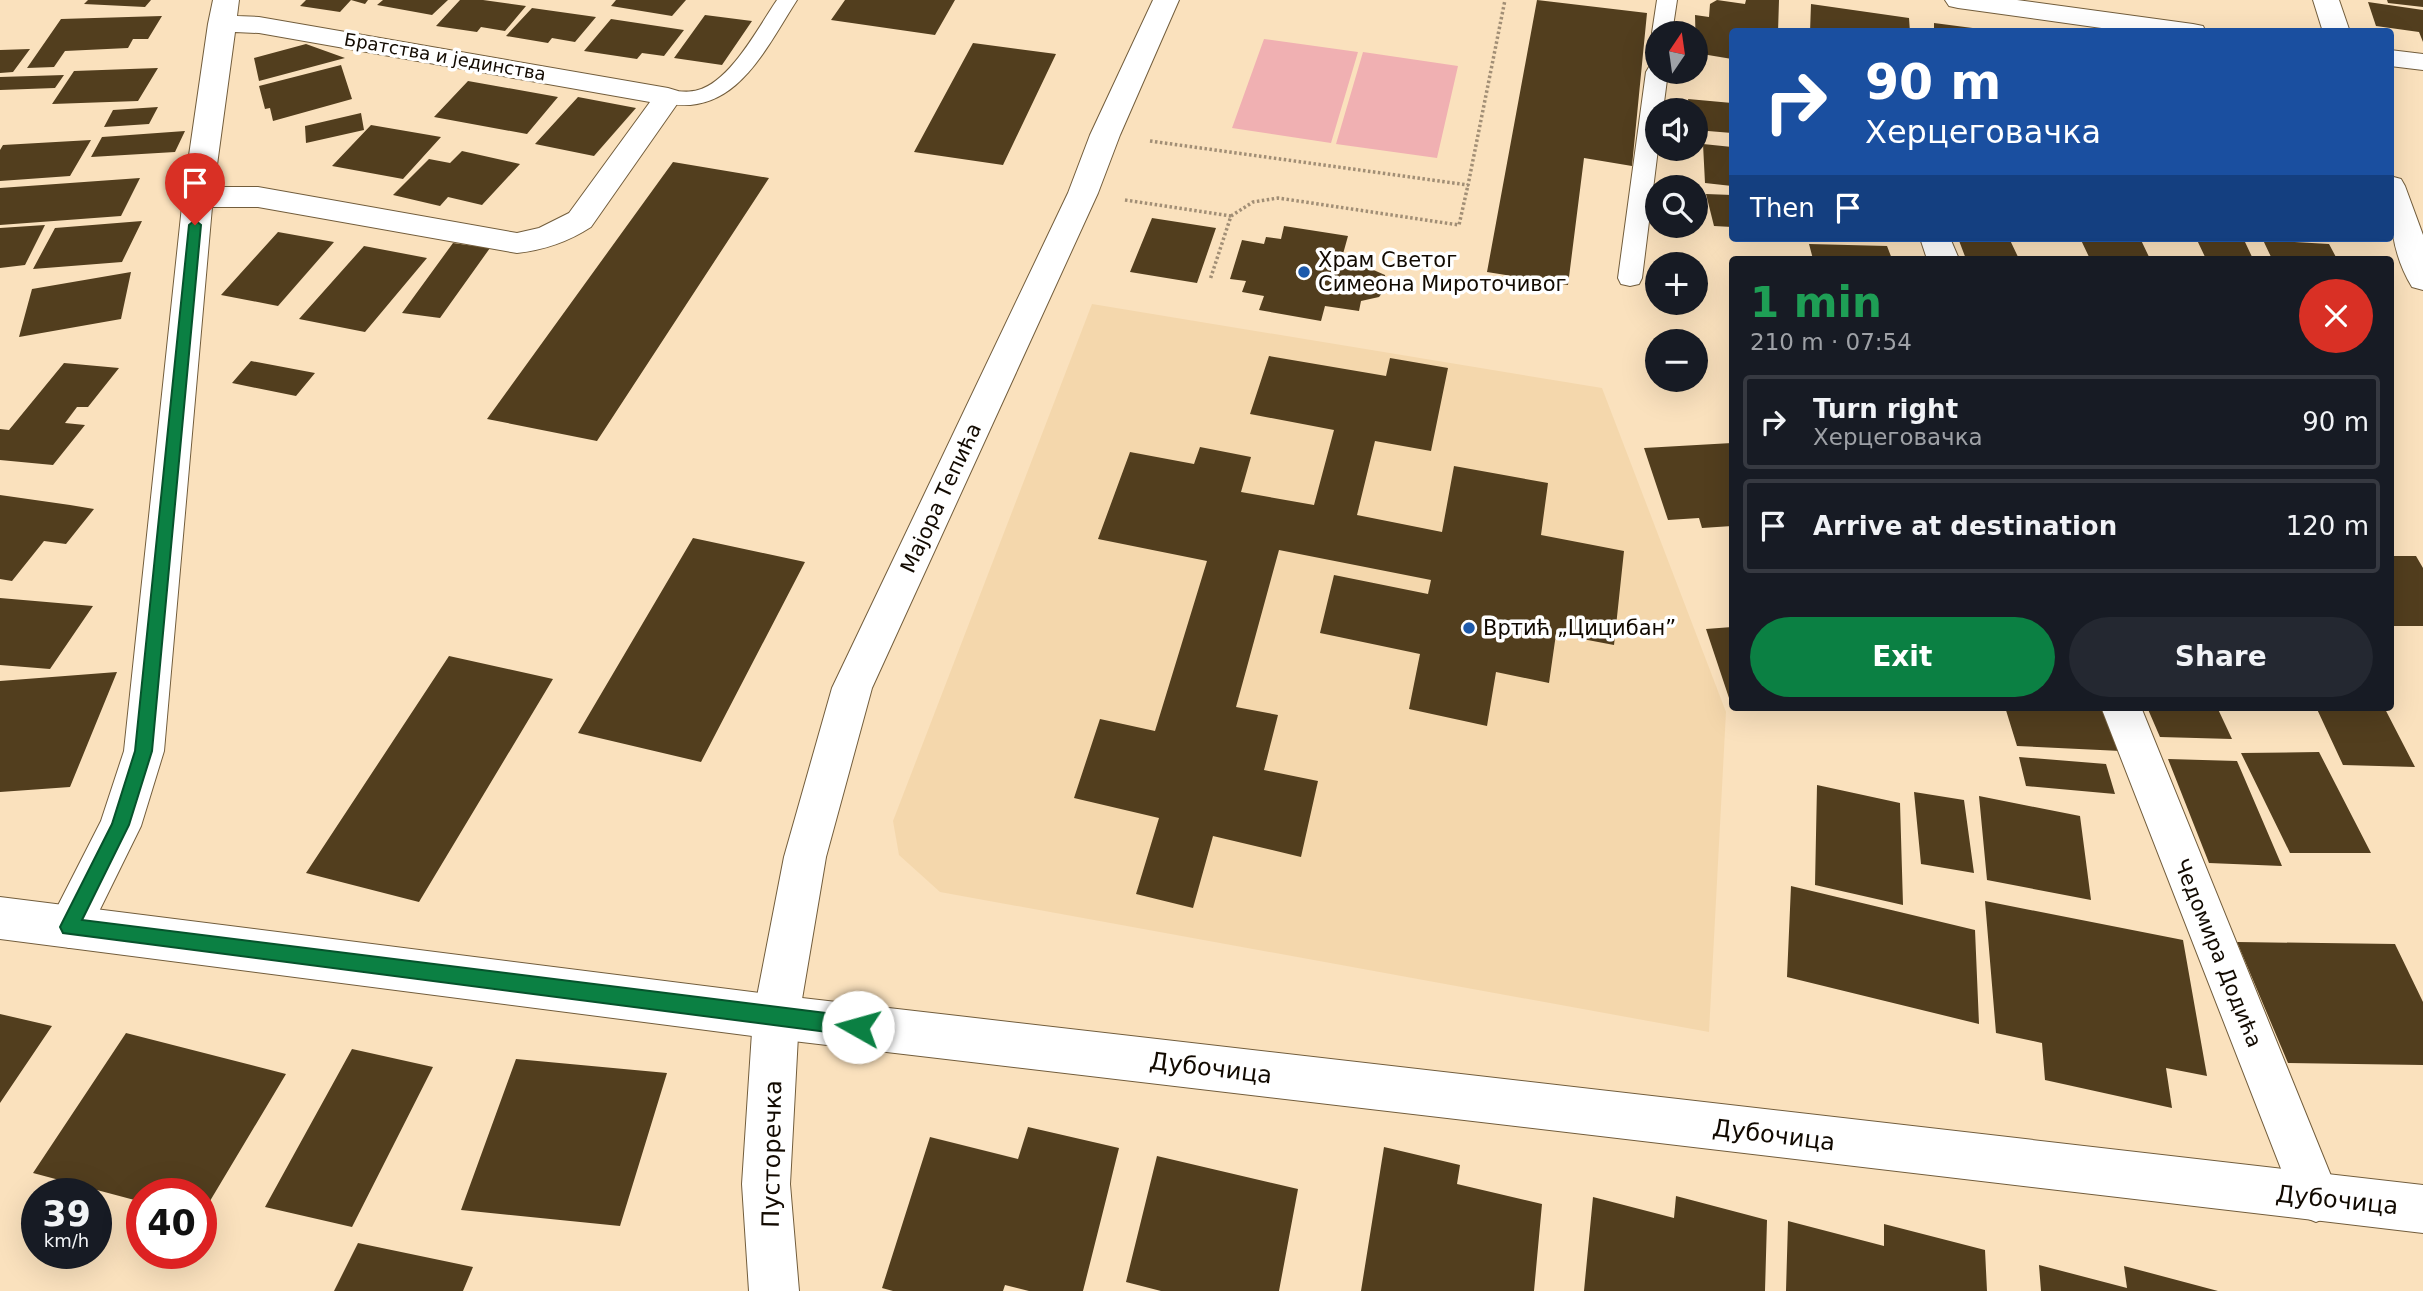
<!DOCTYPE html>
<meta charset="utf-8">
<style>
:root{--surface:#171b24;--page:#242831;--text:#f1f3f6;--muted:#9ea1a6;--line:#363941;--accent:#0b8043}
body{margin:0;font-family:"DejaVu Sans",sans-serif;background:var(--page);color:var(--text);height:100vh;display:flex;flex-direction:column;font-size:26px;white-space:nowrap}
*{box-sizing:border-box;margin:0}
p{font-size:23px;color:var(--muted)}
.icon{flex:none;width:38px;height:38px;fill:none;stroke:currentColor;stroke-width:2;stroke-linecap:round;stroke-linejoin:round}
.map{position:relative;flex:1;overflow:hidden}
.side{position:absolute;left:1729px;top:256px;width:665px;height:455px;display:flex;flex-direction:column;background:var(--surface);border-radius:7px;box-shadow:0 7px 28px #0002}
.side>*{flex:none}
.guide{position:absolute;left:1729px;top:28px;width:665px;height:214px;border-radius:7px;box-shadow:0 7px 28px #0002;background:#1a4fa0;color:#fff;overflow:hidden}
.needle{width:46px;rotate:13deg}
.buttons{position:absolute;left:1645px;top:21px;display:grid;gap:14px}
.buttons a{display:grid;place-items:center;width:63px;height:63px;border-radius:50%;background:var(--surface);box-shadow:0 7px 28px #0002;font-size:35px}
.speed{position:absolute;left:21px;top:1178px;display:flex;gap:14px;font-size:35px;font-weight:700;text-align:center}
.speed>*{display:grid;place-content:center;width:91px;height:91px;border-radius:50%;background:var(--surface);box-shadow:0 7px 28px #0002;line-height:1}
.speed small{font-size:18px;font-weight:400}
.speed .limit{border:10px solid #d22;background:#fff;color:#111}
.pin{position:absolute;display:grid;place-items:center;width:60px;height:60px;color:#fff;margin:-72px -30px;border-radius:50% 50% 50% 0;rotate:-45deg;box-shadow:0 0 7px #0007}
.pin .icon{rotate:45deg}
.me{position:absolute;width:77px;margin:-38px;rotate:277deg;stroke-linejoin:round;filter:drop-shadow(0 0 5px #0008)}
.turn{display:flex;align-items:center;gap:24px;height:147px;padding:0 21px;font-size:32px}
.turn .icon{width:91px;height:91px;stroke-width:2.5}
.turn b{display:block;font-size:49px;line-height:60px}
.then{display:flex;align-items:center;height:66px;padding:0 21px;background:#0003;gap:14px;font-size:26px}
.round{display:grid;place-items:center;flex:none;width:74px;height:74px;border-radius:37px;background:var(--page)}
.overview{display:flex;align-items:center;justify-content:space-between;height:119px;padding:0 21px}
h1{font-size:42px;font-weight:700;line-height:52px;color:#1e9e55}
.cta{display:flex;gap:14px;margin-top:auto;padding:14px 21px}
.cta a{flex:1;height:80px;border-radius:42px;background:var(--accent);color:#fff;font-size:28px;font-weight:700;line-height:80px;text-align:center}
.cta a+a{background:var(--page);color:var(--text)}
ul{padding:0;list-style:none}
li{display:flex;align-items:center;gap:21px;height:94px;margin:0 14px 10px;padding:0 7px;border:4px solid var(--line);border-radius:7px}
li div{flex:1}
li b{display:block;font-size:26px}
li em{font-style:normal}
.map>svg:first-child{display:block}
.built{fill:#f4d7ac}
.green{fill:#f0b0b2}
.building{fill:#523e1e}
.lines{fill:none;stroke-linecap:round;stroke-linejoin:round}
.service-casing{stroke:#725d3c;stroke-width:2}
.minor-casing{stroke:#725d3c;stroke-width:2}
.tertiary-casing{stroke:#725d3c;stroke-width:2}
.path{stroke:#a18e75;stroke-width:3.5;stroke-dasharray:2.5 2.5;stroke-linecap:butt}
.service{fill:#fff;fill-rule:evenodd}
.minor{fill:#fff;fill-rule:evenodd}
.tertiary{fill:#fff;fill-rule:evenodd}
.route{fill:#0b8043;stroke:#07532c;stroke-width:2}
.poi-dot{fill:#1d5aab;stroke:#fff;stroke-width:2.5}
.labels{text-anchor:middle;stroke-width:7;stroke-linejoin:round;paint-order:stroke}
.far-street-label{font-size:18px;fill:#120a01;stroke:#fff}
.poi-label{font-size:21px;fill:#120a01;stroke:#fff;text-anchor:start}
.street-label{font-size:21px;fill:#120a01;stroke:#fff}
.near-street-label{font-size:24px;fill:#120a01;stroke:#fff}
</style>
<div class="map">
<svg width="2423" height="1291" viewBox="0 0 2423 1291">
<rect width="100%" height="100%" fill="#fae1bd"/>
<path class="built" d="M1092,304l510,84 124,324 -17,320 -769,-140 -41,-37 -6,-34z"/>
<path class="green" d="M1264,39l94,13 -27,91 -99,-15z
M1363,52l95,14 -21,92 -101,-14z"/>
<path class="building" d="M88,0h63l-6,7 -61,-3z
M306,0h62l-3,4 -14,-4 -11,12 -40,-6z
M383,0h65l-16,15 -55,-10z
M460,0h23l43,6 -21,25 -24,-4 -4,5 -41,-6z
M616,0h70l-14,16 -61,-10z
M845,0h110l-20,35 -104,-15z
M1537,0l110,13 -15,153 -48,-8 -16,127 -81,-13z
M1717,0l28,4 1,-4h33l-1,32h-46v27l-36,-6 -1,-38 14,2 1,-13z
M2387,0h36v7l-35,-4z
M2368,2l55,8v32l-4,-10 -43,-6z
M1811,4l98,14 1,14h-100z
M532,8l64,9 -21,25 -23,-4 -4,5 -42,-7z
M705,15l47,6 -30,44 -48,-7z
M162,16l-14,23h-15l-5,9 -63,3 -11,16 -27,1 34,-49z
M611,19l73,11 -20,26 -22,-3 -5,6 -53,-8z
M1934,23l54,7v2h-54z
M973,43l83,11 -53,111 -89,-13z
M306,44l39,14 -86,23 -5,-23z
M30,49l-17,23 -13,1v-23z
M341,65l11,34 -79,22 -3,-13 -5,1 -6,-23z
M158,68l-20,33 -86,3 22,-33z
M64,75l-9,13 -55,2v-13z
M468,81l90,16 -31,37 -93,-17z
M578,97l58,11 -42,48 -59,-12z
M1688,99l44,4v30l-36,-3v-20h-6z
M158,107l-9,17 -45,3 9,-17z
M361,113l3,17 -58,13 -1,-17z
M371,125l70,12 -38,42 -71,-13z
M185,131l-10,21 -84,5 11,-20z
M91,140l-21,36 -70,5v-31l3,-5z
M1703,144l29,3v39l-27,-3z
M462,151l58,13 -38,41 -34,-8 -8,9 -47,-11 36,-36 21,4z
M673,162l96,16 -172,263 -110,-22z
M140,178l-19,38 -121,9v-37z
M1706,194l26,1v32l-18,-1z
M1152,218l64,10 -19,55 -67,-11z
M142,221l-20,41 -89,7 22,-41z
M45,225l-20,40 -25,3v-40z
M1284,226l64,10 -5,18 28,5 -2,9 16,7 2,12 -8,10 -18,4 -2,10 -34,-5 -4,15 -62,-11 5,-14 -22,-4 4,-11 -16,-2 12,-39 22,4 2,-7 15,2z
M278,232l56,10 -56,64 -57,-11z
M1958,238h51l10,21h-53z
M2080,238h60l10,21h-60z
M2197,240l48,2 8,17h-47z
M2263,240l66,4 8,15h-65z
M453,243l37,5 -50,70 -38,-5z
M1809,244l78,2 5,13h-79z
M364,246l63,12 -62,74 -66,-13z
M131,272l-10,47 -102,18 13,-48z
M1269,356l117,20 4,-18 58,10 -17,83 -56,-10 -18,74 85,17 12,-66 94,17 -7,52 83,16 -10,94 -58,-11 -7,49 -53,-11 -9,54 -78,-17 11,-55 -100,-21 14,-58 94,19 3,-14 -152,-30 -43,157 42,8 -14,55 54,11 -17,76 -88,-21 -20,72 -57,-14 23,-76 -85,-20 26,-79 55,12 52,-170 -109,-22 32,-87 64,12 6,-17 51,10 -10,35 73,13 20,-75 -84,-16z
M251,361l64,12 -19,23 -64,-13z
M64,363l55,5 -31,39h-11l-12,16 20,2 -32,40 -53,-5v-31l9,1z
M1732,443v83l-30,2 -3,-10 -31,2 -24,-72z
M0,495l70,10 24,4 -28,35 -22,-3 -32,40 -12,-2z
M693,538l112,24 -104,200 -123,-29z
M2390,556h26l7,12v58h-33z
M0,598l93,8 -43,63 -50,-4z
M1732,627v74h-2l-24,-72z
M449,656l104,23 -134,223 -113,-29z
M117,672l-47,115 -70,5v-111z
M2005,707l101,2 15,42 -104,-5z
M2147,707h70l15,32 -72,-2z
M2316,707h68l31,60 -72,-2z
M2319,752l52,101h-81l-49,-100z
M2019,757l87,7 9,30 -89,-8z
M2168,759l69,2 45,105 -73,-3z
M1817,785l83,18 3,102 -88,-20z
M1914,792l50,8 10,73 -53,-9z
M1979,796l101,20 11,84 -104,-20z
M1791,886l184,44 4,94 -192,-47z
M1985,901l198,39 24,136 -41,-8 6,40 -127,-28 -3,-37 -46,-10z
M2237,942l158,2 28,58v63l-135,-2z
M0,1014l52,12 -52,77z
M126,1033l160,41 -85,142v-22h-59v8l-109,-29z
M352,1049l81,18 -81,160 -87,-20z
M516,1059l151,14 -47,153 -159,-16z
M1028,1127l91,21 -36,143h-54l-24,-6 -2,6h-110l-11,-3 48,-151 88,22z
M1384,1147l76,18 -3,19 85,20 -8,87h-173z
M1157,1156l141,33 -19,102h-118l-35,-9z
M1676,1196l91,24 -2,71h-181l9,-94 81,21z
M1788,1221l96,25v-22l101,26 2,41h-201z
M358,1243l115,24 -10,24h-129z
M2039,1265l88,23 -3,-22 94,25h-177z"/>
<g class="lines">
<g class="service-casing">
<path id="service" d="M777,0h20c-33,51 -63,121 -137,102l-3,-5 3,-5c13,-3 26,2 38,-2 33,-9 61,-64 79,-90z
M1657,0h20l-5,33h-15v5l-5,-5z
M1657,65v7h11l-5,38h-6l1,39 -16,129 -3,6 -9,2 -9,-2 -3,-6 28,-206 3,-5z"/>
</g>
<g class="minor-casing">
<path id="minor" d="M213,0h26l-2,16 22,1 409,71 10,3 4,6 -91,130c-23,15 -47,23 -74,26l-259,-46h-46l-48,544 -23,75 -57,116 -15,6 -15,-6 -7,-15 54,-106 23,-70 59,-554 25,-173zM235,32l24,1 391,69 -81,111 -30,15 -22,5 -259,-46h-44z
M1153,0h26l-59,135 -22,58 -226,495 -46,169 -27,160 -9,167 9,107h-50l-7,-107 11,-167 31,-160 48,-169 236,-495 22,-58z
M1945,0h72l176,24 10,2 3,6h-76l-172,-24 -9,-2z
M2390,50l33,4v16l-33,-4z
M1920,238h30l9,21h-32z
M2101,707h40l199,491 -7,17 -17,7 -17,-7z"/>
</g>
<g class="tertiary-casing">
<path id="tertiary" d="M2313,0h26l11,32h-27z
M2390,176l11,3 4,7 18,49v55l-11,-3c-22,-36 -22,-71 -22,-111z
M0,897l776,98 1647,190v48l-1647,-194 -776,-100z"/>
</g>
<path class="path" d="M1150,141l318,44 37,-185
M1125,200l106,16 -21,64
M1231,216l22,-14 25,-4 181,27 9,-40"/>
<use href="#service" class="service"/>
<use href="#minor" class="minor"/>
<use href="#tertiary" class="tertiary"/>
</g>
<path class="route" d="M195,220l6,5 -49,526 -23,74 -47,95 776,97 7,3 3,7 -3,6 -7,3 -795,-103 -3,-6 3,-6 49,-97 23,-73 54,-526z"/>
<g class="poi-dot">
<circle cx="1304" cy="272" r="7"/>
<circle cx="1469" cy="628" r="7"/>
</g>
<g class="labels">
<g class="far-street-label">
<text transform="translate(445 57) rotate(10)" y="6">Братства и јединства</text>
</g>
<g class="poi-label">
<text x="1318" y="267">Храм Светог<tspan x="1318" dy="24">Симеона Мироточивог</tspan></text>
<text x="1483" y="635">Вртић „Цицибан”</text>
</g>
<g class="street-label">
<text transform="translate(941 498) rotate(-65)" y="7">Мајора Тепића</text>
<text transform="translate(2218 953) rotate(68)" y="7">Чедомира Додића</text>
</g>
<g class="near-street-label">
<text transform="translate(1211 1068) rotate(7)" y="8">Дубочица</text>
<text transform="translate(1774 1135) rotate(7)" y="8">Дубочица</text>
<text transform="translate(772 1154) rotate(-89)" y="8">Пусторечка</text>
<text transform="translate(2337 1200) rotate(6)" y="8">Дубочица</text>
</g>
</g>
</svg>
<div class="buttons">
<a><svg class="needle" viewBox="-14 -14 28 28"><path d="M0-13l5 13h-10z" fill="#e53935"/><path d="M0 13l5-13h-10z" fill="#9ea1a6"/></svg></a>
<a><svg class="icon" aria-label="sound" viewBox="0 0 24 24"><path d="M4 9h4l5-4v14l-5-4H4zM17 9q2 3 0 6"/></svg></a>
<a><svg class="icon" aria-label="search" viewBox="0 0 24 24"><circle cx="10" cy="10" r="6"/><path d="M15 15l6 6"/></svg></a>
<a>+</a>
<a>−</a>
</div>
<div class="speed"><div>39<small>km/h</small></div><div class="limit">40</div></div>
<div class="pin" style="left:195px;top:225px;background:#d93025"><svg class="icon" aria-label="arrive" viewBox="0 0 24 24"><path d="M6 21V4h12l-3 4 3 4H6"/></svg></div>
<svg class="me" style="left:858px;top:1027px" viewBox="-20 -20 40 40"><circle r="19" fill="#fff"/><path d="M0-13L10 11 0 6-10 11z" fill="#0b8043"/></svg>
<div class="guide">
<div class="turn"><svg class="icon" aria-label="right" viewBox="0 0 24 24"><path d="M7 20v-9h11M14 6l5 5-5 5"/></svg><div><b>90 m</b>Херцеговачка</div></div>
<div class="then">Then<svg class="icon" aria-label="arrive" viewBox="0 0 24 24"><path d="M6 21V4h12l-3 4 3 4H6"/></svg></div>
</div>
<section class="side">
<div class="overview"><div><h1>1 min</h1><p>210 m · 07:54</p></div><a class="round" style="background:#d93025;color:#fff"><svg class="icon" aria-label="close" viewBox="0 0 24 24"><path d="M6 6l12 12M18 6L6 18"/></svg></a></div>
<ul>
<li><svg class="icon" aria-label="right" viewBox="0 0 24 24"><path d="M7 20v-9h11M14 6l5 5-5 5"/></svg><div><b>Turn right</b><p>Херцеговачка</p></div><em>90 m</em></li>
<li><svg class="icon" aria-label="arrive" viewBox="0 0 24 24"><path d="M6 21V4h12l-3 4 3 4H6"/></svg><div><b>Arrive at destination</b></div><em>120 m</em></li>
</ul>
<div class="cta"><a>Exit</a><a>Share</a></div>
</section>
</div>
